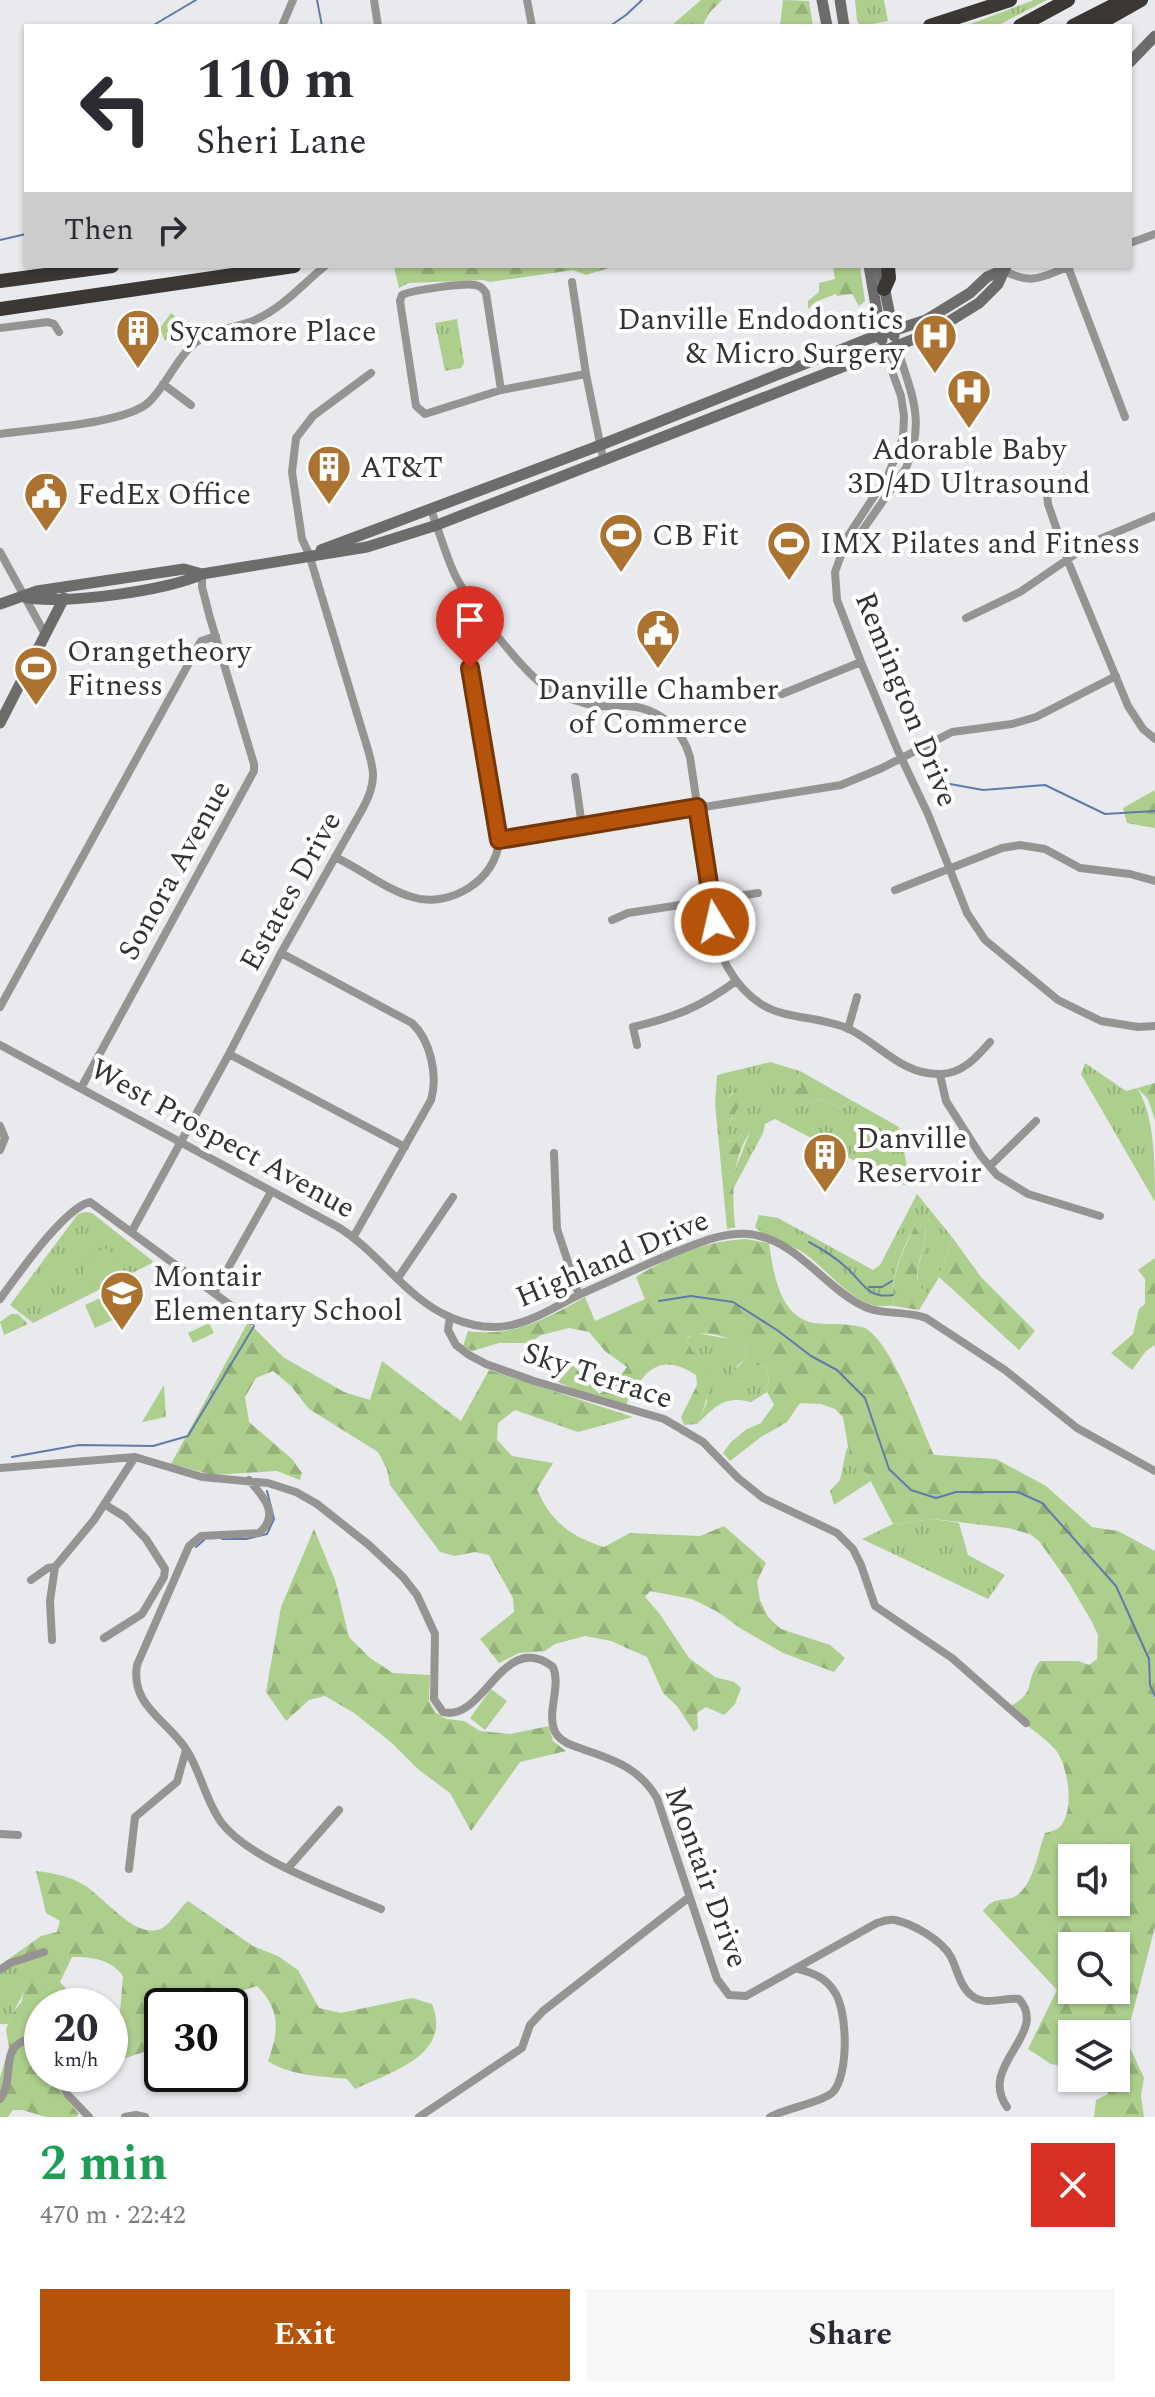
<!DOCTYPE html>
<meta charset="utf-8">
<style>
:root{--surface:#fff;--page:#f7f7f7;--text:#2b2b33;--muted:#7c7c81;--accent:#b45309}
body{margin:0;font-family:Spectral,serif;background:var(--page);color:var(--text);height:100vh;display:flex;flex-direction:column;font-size:30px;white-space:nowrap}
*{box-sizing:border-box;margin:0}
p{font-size:26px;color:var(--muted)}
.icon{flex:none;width:44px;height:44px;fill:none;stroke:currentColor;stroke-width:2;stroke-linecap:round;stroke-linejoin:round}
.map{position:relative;height:2117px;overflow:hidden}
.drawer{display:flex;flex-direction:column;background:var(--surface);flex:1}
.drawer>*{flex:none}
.banner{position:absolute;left:24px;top:24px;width:1108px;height:244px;border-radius:0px;box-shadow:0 2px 6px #0004;background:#fff;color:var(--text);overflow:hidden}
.tools{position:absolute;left:1058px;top:1844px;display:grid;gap:16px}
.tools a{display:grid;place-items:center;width:72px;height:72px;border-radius:0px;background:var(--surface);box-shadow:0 2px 6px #0004;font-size:40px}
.speed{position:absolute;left:24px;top:1988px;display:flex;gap:16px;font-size:40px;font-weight:700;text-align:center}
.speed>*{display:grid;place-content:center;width:104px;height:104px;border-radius:50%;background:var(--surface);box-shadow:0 2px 6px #0004;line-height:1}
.speed small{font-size:20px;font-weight:400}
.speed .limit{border:4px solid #111;border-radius:12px;background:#fff;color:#111}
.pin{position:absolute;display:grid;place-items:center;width:68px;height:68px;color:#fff;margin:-82px -34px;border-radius:50% 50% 50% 0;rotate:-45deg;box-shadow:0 0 8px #0007}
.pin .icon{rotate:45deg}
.me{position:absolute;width:88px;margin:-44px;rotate:351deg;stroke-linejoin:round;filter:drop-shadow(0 0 6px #0008)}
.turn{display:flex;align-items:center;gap:28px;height:168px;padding:0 40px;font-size:36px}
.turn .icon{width:104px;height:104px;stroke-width:2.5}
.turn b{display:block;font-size:56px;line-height:68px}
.then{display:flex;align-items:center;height:76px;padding:0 40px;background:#0003;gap:16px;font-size:30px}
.round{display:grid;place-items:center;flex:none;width:84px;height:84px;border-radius:0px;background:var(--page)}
.overview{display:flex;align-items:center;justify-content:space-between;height:136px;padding:0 40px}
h1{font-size:48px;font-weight:700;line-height:60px;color:#1e9e55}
.button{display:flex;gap:16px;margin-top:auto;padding:16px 40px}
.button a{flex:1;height:92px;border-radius:0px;background:var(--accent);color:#fff;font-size:32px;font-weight:700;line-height:92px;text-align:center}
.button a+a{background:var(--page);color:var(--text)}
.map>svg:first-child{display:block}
.grass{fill:url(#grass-tufts)}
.forest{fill:url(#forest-firs);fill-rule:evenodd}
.park{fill:url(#park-crowns)}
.garden{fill:#adce8c}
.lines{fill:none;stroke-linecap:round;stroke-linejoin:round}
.stream{stroke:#617aaa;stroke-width:2}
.street{stroke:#969493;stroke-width:8}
.secondary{stroke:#6e6c6a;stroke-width:11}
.highway{stroke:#3a3735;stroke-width:14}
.route-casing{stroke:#753606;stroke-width:20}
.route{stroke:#b45309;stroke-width:14}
.labels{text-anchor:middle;stroke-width:8;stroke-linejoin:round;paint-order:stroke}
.poi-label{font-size:30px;fill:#323335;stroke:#fff;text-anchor:start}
.street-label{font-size:30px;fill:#323335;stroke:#fff}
</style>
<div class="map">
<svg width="1155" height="2117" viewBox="0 0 1155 2117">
<defs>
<pattern id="grass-tufts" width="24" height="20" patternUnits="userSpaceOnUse" patternTransform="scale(2)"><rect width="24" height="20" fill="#adce8c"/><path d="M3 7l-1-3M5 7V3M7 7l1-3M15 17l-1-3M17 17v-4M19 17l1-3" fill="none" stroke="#95b179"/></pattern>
<pattern id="forest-firs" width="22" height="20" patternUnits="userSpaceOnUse" patternTransform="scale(2)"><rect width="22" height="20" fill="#adce8c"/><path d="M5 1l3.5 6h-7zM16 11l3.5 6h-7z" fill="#95b179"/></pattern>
<pattern id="park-crowns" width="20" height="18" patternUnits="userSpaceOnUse" patternTransform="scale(2)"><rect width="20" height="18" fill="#adce8c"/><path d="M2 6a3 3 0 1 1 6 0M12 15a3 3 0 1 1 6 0" fill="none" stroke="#95b179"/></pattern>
</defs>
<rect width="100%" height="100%" fill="#e8eaee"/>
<path class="grass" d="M855,0h29l4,21 -27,5 -4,-5z
M1034,0h13l-50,26h-32z
M457,319l7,44 -3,5 -16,3 -10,-48z
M770,1062l30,9 -2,7 3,9 -12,12 10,6 21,-5 21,8 10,-8 48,27 12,59 -12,-2 -124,-65 -10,5 -2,9 -31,58 4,-24 14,-35 -9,3 -8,7 -7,-1v-12l7,-11v-26l-9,9 -9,2 2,-28z
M1085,1063l41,28 11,-3c18,27 18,77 18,114l-74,-128z
M917,1194l35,43 -13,40 -10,17 -9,-5c-9,-22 9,-40 5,-63l-9,-3c-13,26 -27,53 -22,83 -6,-1 -13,1 -19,0 -28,-7 -52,-42 -76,-56 -14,-8 -34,-12 -44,-23l4,-12 19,3 95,52 7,-5z
M85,1212l7,1 62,49 -121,61 -23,-18 68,-91z
M696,1333l34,6 17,10 -2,10 -8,7 -4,17 11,-3 13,-15 10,3 2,14 -4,6 2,4 -16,10c-27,-7 -36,5 -54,22l10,-22 -3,-43 -12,-8 -5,-12z
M847,1447c4,15 17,20 24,34l-37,24 -4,-14 10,-11z
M933,1519l26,4 9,32 37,20 -17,24 -126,-60 31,-15z
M10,1958l18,16c-1,21 -14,32 -20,50h-8v-57z"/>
<path class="forest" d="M701,0h21l-12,12 -8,14h-31z
M783,0l26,1 4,25h-33z
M404,266h211l-29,9 -13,-5 -83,12 -7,-2 -74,3 -10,5 -5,-21z
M833,266h27l5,35 -6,5 -7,-12 -15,2 -1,-2 -21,8 -7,7v-8l11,-9v-9l16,-4z
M1155,790v38l-28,-5 -4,-15z
M800,1071l51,29 -10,8 -21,-8 -21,5 -10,-6 -3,-5 15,-7 -3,-9z
M1155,1083v37l-7,-21 -11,-11z
M744,1089c-2,20 -19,33 -18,52l6,1 16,-12 2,2c-19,29 -18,61 -15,95l-8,2 -12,-126c11,-3 17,-11 29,-14z
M916,1223l9,3c5,25 -23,53 4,68l-10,16 -25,-4c-5,-30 10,-56 22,-83z
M952,1237l29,40 54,54 -16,19 -80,-73z
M746,1239l23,4c4,28 10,74 45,80 8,1 17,1 25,1 9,1 22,1 29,6 27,20 52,94 66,125l62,4 50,27 46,41 26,4 37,20v376l-29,112 18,39 -3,18 3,21h-50l2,-17 12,-6v-16h8v-44h-44v29l-5,4 -16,-3 -23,-15 29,-59 -74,-79c12,-16 20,-8 33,-15 18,-12 22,-45 29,-63 1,0 11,-3 12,-4 20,-13 11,-67 -3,-81 -14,-15 -34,-27 -50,-39 36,-16 18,-25 36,-48h38l11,4 8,-6 1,-24 -6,-13 -23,-39 -30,-42 -9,-7 -22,-6 -75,-9 -40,5 -26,-50 -17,-16 -7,-41 -8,-8 -14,-5 -21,-1 -13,19 -26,15 -31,24 -7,-8 8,-11 16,-13 14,-6 13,-18 -9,-17 4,-6 -2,-14 -10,-3 -13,15 -11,3 -1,-10 13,-14 2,-10c-17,-11 -41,-22 -60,-11l5,13 12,8c8,25 4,42 -7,65l-13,1 -3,-8 16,-32 -1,-10c-38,-25 -53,-2 -70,29l-42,-10 -26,-12 15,-17 26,29 15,-9 13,-18 -22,-16 -16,-19 -20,-4 -28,7 -12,8h-30l-27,8 -9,-5 5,-15c44,7 80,-13 117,-34l10,24 50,-22 -9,-22c34,-21 69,-36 110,-38zM1072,1858h44v44h-44zM1072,1946h44v44h-44z
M1155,1258v87l-9,6 -14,19 -21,-17 22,-19 6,-25 6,-5v-25l-7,-9z
M248,1322l35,35 61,35 26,8 12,-39 79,60 28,-51 144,47 -55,15 -63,-22 -17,13 -1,17 15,16 41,7 -16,26c13,32 34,48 67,58l26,-14 70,3 24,-10 42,37 -9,18 3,19 8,17 13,12 49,16 15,13 -11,14 -51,-19 -43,-25 -22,-16 -26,-13 -42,-8 -5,6 14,16 30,45 26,19 19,5 7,6 -6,16 -11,11 -18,-8 -9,6 1,15 -4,4 -17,-26 -14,-13 -16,-36 -36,-16 -26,-5 -30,8 -10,7 -26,2 -20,10 -19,-24 34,-27 -1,-14 -24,-43 -14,-3 -20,4 -15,-4 -50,-67 -3,-16 -9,-17 -69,-43 -18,-23 -18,-15 -17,7 -11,19 4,25 43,37 10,14 -2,7 -23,-9 -64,4 -42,-11z
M314,1529l21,51 14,57 21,21 23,15 37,2 -1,26 7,12 11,6 17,2 16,10 30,3 39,-8 4,15 13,10 -46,11 -49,69 -21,-38 -31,-23 -27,-27 -38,-30 -29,-17 -16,4 -23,21 -20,-29 15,-85z
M36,1871c18,2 33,5 48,14 21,13 54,57 78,43 10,-5 17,-20 26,-27l65,45 25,10 20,14 21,38 22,5 71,-15 20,6c21,51 -41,68 -77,85l-8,-10c-27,-3 -56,-3 -79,-18 11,-30 13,-51 -11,-75l-19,6 -11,11v3h-65v40l-48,16 -4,-3v-24l9,-11 4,-48c-13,-17 -30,-19 -51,-19l-12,25 21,24h-39v68h43l-20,23 14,17 -3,3h-30l-24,-7h-9l-5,7h-8v-39l9,-31 -3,-17 5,-15 11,-14 5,-27 -17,-16 31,-22 16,-4 3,-11 -14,-8z"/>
<path class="park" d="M11,1314h7l10,10 -24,11 -4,-13z
M209,1323l5,10 -21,10 -5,-10z
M164,1385l2,32 -24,5z"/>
<path class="garden" d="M171,313l15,13 1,6 -8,11 -4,1 -7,-6 -3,3 -5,-13z
M109,1248l12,24 -2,3 -25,11 -9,-9 -1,-14 7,-10z
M111,1293l10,23 -26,12 -10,-23z
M491,1689l16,12 -22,29 -15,-12z"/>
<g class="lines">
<path class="stream" d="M317,0l5,26
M152,26l44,-26
M610,26l16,-11 16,-15
M0,240l26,-6
M950,784l33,6 62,-5 60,29 50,-3
M809,1242c13,7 27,16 38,26 16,15 21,31 46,27
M869,1287h13l10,-6
M659,1301l32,-5 42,6 44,28 34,26 26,14 28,28 24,71 22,21 25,8 20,-6h62l24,11 74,83 33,73 1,26 5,11
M12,1457l67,-12 74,1 35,-10 66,-110
M222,1539h24l21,-5 7,-15 -7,-28
M196,1547l8,-7"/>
<path class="street" d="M374,0l4,26
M527,0l5,26
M282,26l11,-26
M1130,243l25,-9
M1068,267l57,150
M1003,270c28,16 39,7 67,-4
M572,282l14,92 17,84
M0,328l48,-6 6,2 5,8
M884,349l17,47 3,20 -1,22 -15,37 -40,61 -13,36 2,28 24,62 37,89 30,63 39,99 18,27 73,60 43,21 37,6 17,-1
M163,384l28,21
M501,390l-15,-97c-3,-4 -5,-7 -11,-8 -11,-2 -63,5 -73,10l-2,6 16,105 9,8 76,-24 85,-16
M0,434c34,-5 126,-10 149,-32 19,-18 28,-47 50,-62 18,-12 39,-12 58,-21 25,-11 47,-36 68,-53
M1046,485l2,19 19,55 61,147 15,23 12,10
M431,510c8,21 14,43 23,63 12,26 69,99 92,114 16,10 33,16 52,19 10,1 20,-1 30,0 30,2 54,22 62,51 6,41 12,81 18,122 4,29 5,63 20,89 8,14 19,27 33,36 25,16 61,12 88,25 32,16 53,46 91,45 22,0 37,-17 50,-32
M846,546l9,-5 51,-73c21,-49 4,-77 -10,-124
M0,552l45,82
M966,618l54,-26 73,-50 62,-26
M782,694l79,-32
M575,777l7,49
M499,840l342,-55 41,-17 70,-36 60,-8 24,-7 80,-41
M335,857c26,12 50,32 77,40 37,12 85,-17 87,-57l-29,-172v-13l4,-21
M895,890l107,-42 18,-3 25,4 35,19 50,6 25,7
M612,920l16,-7 130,-20
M281,953l131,70c19,18 26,53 19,77l-77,136
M0,1007l201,-366 15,-5
M848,1029l9,-32
M0,1045l338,182c41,25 68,72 114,91 56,23 83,-2 131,-25 32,-14 63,-29 95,-42 23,-9 46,-19 71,-17 48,6 72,50 112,71 20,11 44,5 65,13l79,52 72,58 78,43
M637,1045l-4,-18c42,-10 68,-20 103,-46
M229,1054l176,93
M940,1075l6,26 35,55 16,19 31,19 72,22
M81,1088l173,-317v-7l-44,-146 -8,-31v-13
M0,1126l5,12 -5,12
M554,1153l3,76 22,66
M990,1166l46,-45
M132,1231l97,-177 52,-101 82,-145c15,-28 11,-39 2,-68l-56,-186 -7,-15 -10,-67 4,-34 17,-22 58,-43
M398,1278l55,-81
M214,1293l57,-101
M0,1299c17,-23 64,-91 90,-97l162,119
M450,1317l-2,13 8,15 13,10 17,9 48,17 130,38 39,23 35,36 25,20 74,35 16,16 8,16 14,41 77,52 74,65
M0,1468l135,-11 67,20 66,6 28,9 21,12 52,41 34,32 14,18 18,39 -1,65 9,13c41,11 60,-84 110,-45 9,21 -9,49 4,68 7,9 18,11 28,15 30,10 55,19 72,48l60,181 12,16 17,1 131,-73c6,-2 12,-4 18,-3 18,4 47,20 56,37 6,12 9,29 20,38 14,12 32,2 48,4 31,35 -42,66 -12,108
M249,1480c14,16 32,35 10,53l-58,3 -12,10 -52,119c-6,36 22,51 42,75 21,24 24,57 42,82 28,38 116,68 160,87
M31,1580l17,-12 7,-1
M104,1638l38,-24 22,-37 1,-8 -19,-30 -21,-22 -21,-13
M52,1640l-2,-39 5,-34 39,-47 41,-63
M0,1834l18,1
M288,1868l51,-58
M129,1869l6,-52 42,-35 9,-32
M0,1970l10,-7 34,-11
M57,2074l11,21 21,22
M0,2099c15,-19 0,-47 23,-58l19,8
M125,2117l11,-2 9,2
M419,2117l103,-69 8,-23 13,-14 145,-113
M770,2117c17,-9 53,-15 63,-25 16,-17 15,-82 1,-101 -9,-14 -21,-18 -36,-22"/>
<path class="secondary" d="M822,0l5,26
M840,0l4,26
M1130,62l25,-26
M869,266l13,74
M880,266l14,70
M321,550l272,-102 272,-108 61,-20 44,-27 17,-16 16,-7
M24,597c33,9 148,-7 178,-23l165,-27 70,-22 495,-193 47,-29 19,-19 8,-18
M0,604l37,-13 147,-22 18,5
M0,723l64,-125"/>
<path class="highway" d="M930,26l80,-26
M1020,26l48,-26
M1073,26l51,-26
M1095,26l46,-26
M0,281l112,-15
M884,289l5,-11 -1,-12
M0,309l294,-43"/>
</g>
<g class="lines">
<g class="route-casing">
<path id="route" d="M470,668l29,172 198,-33 18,115"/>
</g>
<use href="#route" class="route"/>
</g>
<defs>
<g id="building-pin" transform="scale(2.3)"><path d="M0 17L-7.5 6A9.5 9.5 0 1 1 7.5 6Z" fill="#ab7230" stroke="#fff"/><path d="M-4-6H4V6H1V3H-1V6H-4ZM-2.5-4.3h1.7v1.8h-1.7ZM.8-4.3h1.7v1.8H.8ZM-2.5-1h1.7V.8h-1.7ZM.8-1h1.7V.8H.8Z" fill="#fff"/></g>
<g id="hospital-pin" transform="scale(2.3)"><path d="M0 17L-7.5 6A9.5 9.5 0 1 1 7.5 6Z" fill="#ab7230" stroke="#fff"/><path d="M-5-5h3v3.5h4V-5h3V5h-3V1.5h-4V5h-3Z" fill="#fff"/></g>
<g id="civic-pin" transform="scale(2.3)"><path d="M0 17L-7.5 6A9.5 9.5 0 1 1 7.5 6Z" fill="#ab7230" stroke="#fff"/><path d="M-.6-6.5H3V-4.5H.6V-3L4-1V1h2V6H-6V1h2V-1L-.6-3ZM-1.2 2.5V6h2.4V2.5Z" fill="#fff"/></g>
<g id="stadium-pin" transform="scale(2.3)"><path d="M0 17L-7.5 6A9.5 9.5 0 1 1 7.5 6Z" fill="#ab7230" stroke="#fff"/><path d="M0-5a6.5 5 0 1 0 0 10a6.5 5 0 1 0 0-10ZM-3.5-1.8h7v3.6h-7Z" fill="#fff"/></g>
<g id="school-pin" transform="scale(2.3)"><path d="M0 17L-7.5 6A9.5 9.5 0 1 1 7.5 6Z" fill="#ab7230" stroke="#fff"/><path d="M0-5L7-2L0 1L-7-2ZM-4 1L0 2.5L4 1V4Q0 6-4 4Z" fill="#fff"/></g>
</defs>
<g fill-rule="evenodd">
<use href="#building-pin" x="138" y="331"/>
<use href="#hospital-pin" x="935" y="336"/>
<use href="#hospital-pin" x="969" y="391"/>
<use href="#building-pin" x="329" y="467"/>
<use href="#civic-pin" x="46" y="494"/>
<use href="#stadium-pin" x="621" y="535"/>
<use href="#stadium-pin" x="789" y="543"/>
<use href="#civic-pin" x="658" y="631"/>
<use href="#stadium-pin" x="36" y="668"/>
<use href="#building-pin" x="825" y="1155"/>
<use href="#school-pin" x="122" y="1293"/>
</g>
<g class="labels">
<g class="poi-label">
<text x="904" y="329" text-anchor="end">Danville Endodontics<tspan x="904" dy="34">&amp; Micro Surgery</tspan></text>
<text x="169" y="341">Sycamore Place</text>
<text x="969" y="459" text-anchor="middle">Adorable Baby<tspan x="969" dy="34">3D/4D Ultrasound</tspan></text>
<text x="360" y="477">AT&amp;T</text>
<text x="77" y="504">FedEx Office</text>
<text x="652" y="545">CB Fit</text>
<text x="820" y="553">IMX Pilates and Fitness</text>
<text x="67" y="661">Orangetheory<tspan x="67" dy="34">Fitness</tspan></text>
<text x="658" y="699" text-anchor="middle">Danville Chamber<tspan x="658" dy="34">of Commerce</tspan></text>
<text x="856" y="1148">Danville<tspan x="856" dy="34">Reservoir</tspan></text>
<text x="153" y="1286">Montair<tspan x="153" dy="34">Elementary School</tspan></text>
</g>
<g class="street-label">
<text transform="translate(907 699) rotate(68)" y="10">Remington Drive</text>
<text transform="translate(174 870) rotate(-61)" y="10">Sonora Avenue</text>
<text transform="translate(290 891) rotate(-61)" y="10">Estates Drive</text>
<text transform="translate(223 1138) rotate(29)" y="10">West Prospect Avenue</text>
<text transform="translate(612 1258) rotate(-23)" y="10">Highland Drive</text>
<text transform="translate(598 1375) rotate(18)" y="10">Sky Terrace</text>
<text transform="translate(707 1877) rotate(70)" y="10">Montair Drive</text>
</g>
</g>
</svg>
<div class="tools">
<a><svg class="icon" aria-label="sound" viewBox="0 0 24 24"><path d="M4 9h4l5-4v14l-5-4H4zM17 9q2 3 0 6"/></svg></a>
<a><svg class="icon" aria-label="search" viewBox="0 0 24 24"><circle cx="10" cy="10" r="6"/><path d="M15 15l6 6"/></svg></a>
<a><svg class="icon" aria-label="layers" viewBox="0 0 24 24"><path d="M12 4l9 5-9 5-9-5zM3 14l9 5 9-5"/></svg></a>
</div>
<div class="speed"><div>20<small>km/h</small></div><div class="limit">30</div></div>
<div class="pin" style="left:470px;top:668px;background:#d93025"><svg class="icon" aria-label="arrive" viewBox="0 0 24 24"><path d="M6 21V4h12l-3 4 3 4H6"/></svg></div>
<svg class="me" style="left:715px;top:922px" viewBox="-20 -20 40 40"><circle r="17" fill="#b45309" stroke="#fff" stroke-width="3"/><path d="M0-11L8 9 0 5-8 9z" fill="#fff"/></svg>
<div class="banner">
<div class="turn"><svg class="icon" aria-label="left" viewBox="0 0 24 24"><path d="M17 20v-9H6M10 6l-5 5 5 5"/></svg><div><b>110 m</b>Sheri Lane</div></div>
<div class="then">Then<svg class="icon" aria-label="right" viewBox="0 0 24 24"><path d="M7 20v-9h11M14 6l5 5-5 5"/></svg></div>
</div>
</div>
<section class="drawer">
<div class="overview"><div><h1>2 min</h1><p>470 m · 22:42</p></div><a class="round" style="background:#d93025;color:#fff"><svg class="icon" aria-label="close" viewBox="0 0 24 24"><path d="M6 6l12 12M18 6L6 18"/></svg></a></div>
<div class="button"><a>Exit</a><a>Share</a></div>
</section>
